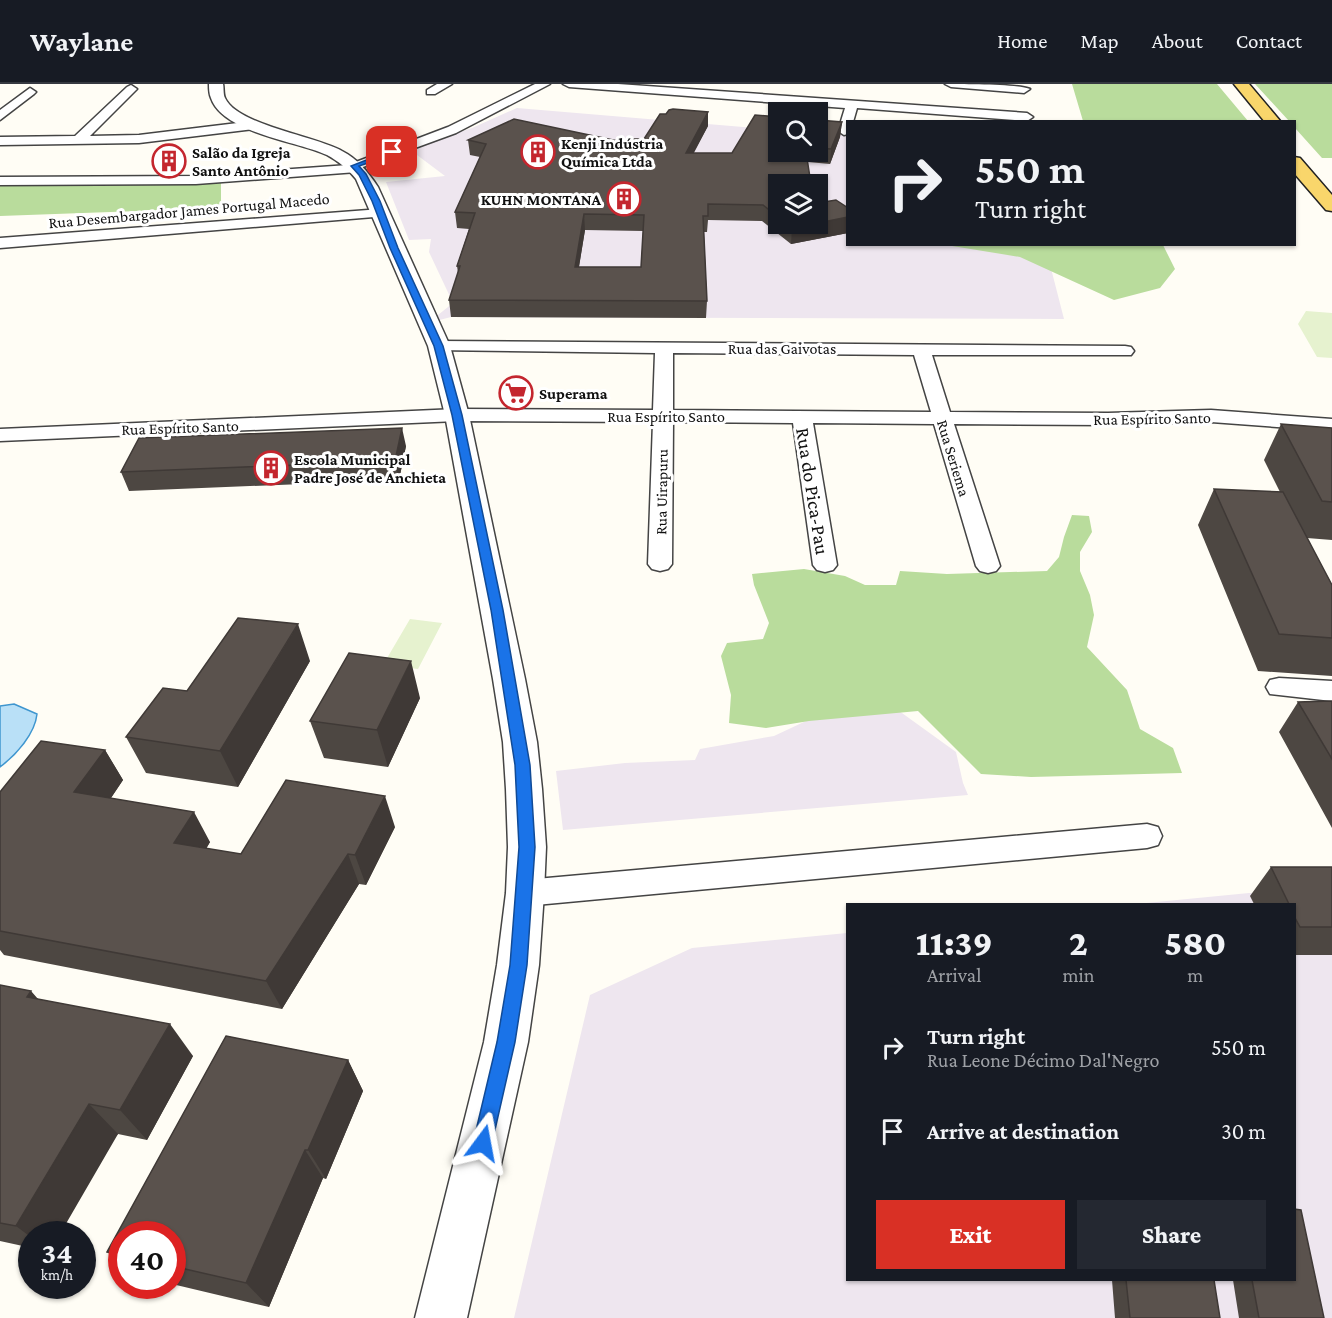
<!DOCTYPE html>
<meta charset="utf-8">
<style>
:root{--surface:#171b24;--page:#242831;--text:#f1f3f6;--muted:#9ea1a6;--line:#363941;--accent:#d93025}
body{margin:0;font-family:"Crimson Pro",serif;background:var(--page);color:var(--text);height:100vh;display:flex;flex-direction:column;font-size:22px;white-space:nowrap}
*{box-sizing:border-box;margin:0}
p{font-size:20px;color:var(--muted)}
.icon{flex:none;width:33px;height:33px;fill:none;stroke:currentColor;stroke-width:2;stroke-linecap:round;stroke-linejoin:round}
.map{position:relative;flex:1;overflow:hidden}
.drawer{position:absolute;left:846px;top:819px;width:450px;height:378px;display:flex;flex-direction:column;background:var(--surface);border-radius:0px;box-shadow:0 2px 4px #0004}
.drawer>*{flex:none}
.hud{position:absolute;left:846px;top:36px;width:450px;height:126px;border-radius:0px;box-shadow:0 2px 4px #0004;background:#171b24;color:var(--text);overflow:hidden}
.controls{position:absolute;left:768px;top:18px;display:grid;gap:12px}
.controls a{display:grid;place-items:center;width:60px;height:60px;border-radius:0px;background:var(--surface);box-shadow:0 2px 4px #0004;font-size:30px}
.speed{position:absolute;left:18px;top:1137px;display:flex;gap:12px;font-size:30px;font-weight:700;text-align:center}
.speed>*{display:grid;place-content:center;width:78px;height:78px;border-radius:50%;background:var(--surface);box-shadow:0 2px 4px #0004;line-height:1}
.speed small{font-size:15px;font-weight:400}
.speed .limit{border:9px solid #d22;background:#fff;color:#111}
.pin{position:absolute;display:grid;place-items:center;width:51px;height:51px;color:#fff;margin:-26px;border-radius:12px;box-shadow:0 3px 9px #0006}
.me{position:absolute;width:66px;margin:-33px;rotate:13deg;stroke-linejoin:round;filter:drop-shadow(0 0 4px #0008)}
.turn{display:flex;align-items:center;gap:21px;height:126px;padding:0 30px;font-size:27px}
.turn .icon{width:78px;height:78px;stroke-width:2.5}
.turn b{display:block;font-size:42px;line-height:51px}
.eta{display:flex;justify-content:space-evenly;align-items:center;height:102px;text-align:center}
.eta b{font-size:36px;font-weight:800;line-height:42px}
.cta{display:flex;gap:12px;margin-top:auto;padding:12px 30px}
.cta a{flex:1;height:69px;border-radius:0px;background:var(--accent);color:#fff;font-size:24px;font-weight:800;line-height:69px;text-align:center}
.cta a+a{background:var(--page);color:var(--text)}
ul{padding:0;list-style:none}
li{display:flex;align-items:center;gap:18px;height:84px;padding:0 30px}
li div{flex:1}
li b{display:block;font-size:22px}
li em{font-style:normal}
header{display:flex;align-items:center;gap:36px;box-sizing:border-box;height:84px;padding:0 30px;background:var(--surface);border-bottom:2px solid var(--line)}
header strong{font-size:28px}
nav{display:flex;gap:33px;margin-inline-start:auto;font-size:21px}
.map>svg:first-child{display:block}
.industrial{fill:#eee6ef;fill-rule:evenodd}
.forest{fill:#b9dc9c}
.pitch{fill:#e6f2cf}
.water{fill:#b9e0f7;stroke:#3f96cf;stroke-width:1.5}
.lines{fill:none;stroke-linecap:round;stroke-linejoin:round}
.minor-casing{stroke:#444;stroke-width:3}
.tertiary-casing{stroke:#444;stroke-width:3}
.primary-casing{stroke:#222;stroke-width:3}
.minor{fill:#fff;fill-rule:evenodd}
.tertiary{fill:#fff;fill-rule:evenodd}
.primary{fill:#f9d66b;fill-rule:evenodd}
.wall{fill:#4d4742;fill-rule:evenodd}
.shaded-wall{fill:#3f3936}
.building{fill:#5a524d;stroke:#3f3936;stroke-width:1.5;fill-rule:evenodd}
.route{fill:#1a73e8;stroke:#114b97;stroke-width:1.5}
.labels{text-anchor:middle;stroke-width:6;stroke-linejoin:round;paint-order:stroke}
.far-poi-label{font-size:16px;font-weight:bold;fill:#111;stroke:#fff;text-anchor:start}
.far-street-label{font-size:16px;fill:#111;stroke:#fff}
.street-label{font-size:20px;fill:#111;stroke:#fff}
</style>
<header>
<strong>Waylane</strong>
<nav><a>Home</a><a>Map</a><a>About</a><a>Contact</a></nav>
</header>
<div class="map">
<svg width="1332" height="1234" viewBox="0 0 1332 1234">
<rect width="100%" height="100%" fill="#fffdf5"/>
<path class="industrial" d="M517,24l261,22v22h40v-19l29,2 1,109 197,1 19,74 -613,-2 -23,6 25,-20 -24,-51 2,-13 -22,1 -23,-58 59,-6 -36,-27 63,-21zM778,100h40v40h-40z
M895,624l61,44 7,31 5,12 -405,35 -7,-59 69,-8 70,-3 5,-11 74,-13 49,-23z
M1249,809h83v425h-818l76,-323 102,-47 155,-15 1,347h446v-376h-158z"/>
<path class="forest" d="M1072,0h145l31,37h-165z
M1255,0h77v74h-10l-27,-30 -1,-6 -5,-1z
M221,96v28l-221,8v-33z
M946,161h217l12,24 -15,19 -46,12 -94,-43z
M1072,431l17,1 3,16 -12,20v19l10,24 4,20 -7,32 40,43 13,39 33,19 9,25 -151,4 -50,-3 -63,-63 -109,10 -43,7 -37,-5 2,-28 -10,-39 6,-13 36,-4 6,-16 -15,-38 -2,-11 52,-5 41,7 20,9h31l4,-14 47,3 100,-3 12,-14 5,-20z"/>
<path class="pitch" d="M1306,227l26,2v45l-15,-1 -19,-33z
M410,535l32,4 -24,46 -35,-4z"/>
<path class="water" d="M14,620l23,10c-2,20 -21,41 -37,53v-61z"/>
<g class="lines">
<g class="minor-casing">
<path id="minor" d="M437,0h15l-17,10h-8v-4z
M535,0h15l-94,49 -93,34 -1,4 -5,1 -161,12 -196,1v-8l196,-1 152,-11 100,-38z
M563,0h55l409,29 6,4 -6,4 -170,-13 -4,14h-5v12l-4,1 -6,-4 7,-23 -276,-21z
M945,0c18,0 73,0 85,5l-6,4 -73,-6z
M131,1l6,4 -47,47 49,-1 115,-14 6,4 -6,4 -115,14 -139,2v-8l75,-1 52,-49z
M30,4l6,4 -2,2 -34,26v-10z
M381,125l5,1 2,3 -2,3 -386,32v-10z
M439,257l686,5 6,1 3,4 -3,4h-199l18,57 158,1 103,-3 121,9v12l-121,-9 -103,3 -154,-1 46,142 -4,5 -8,2 -8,-2 -4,-5 -42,-142 -121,-1 24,142 -4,5 -8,2 -8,-2 -4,-5 -20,-142 -120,-1 -1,142 -4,5 -8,2 -8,-2 -4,-5 5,-142 -196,-1 -457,20v-12l457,-20 196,1 2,-57 -222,-3 -3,-4 3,-4zM673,269l241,2 17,57 -258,-2z
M1279,594l53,3v20l-62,-7 -4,-7 4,-7z
M1147,740l11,3 4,9 -4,9 -11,3 -622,58 -11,-3 -5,-10 5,-10 11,-3z"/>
</g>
<g class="tertiary-casing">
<path id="tertiary" d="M209,0h14c1,4 0,10 2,14 12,27 91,38 117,53 16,8 26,21 36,36l72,159 19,69 56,264 12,63 5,47 4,58 -2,46 -5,72 -11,77 -61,276h-52l69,-276 13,-77 9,-72 2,-46 -2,-58 -3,-47 -10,-63 -48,-264 -17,-69 -72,-167c-8,-10 -18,-18 -29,-24 -30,-14 -104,-22 -116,-57 -2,-4 -2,-10 -2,-14z"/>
</g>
<g class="primary-casing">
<path id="primary" d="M1234,0h15l32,38h-16z
M1294,73l6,1 32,37v16l-6,-1 -32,-37z"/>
</g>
<use href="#minor" class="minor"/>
<use href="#tertiary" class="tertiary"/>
<use href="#primary" class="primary"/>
</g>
<path class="wall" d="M818,36l24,2 -2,15 -10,27 -22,-2 -30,22v40h40l30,-16v25l-57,11 -29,-23 -54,-1 -1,12h-3l3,69 -1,17 -255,-1 -2,-17 9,-27 -1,-7 12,-37 -12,-1 -2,-16 25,-55 -10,-2 -2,-15 164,4 12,-5 64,-13 -15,27h39l46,-1h40zM585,146l58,1 -2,36h-62z
M1281,340l51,4v112l-25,-2 25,47v91l-74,-5 -60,-146 16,-36 66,3 -16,-32z
M406,362l-7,34 -270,11 -8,-19z
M310,577l-72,126 -92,-14 -20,-36 61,-46z
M420,614l-32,69 -64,-9 -14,-37z
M1332,617v127l-53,-96 19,-30z
M105,666l18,30 -12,18 99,44 -4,7 35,5 154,-27 -29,58 -7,-1 -77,125 -278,-54 -4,-5v-158z
M1271,783h61v88h-38v-51h-40l-4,-8z
M0,901l193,71 -46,84 -29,-6 -86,100v14l-32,-7z
M226,952l122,24 15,31 -37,88 -3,-1 -54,129 -97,-23v-50h-50v29l-15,-11z
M1112,1196h102l6,38h-105z
M1233,1196h61l30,38h-85z"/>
<path class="shaded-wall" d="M708,28v14l-22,42v-15z
M842,38l-2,15 -10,27 1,-15z
M584,130l1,16 -9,54 -1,-17z
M848,133v16l-57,11 1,-16z
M402,344l4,18 -7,34 -4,-19z
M298,540l12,37 -72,126 -18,-36z
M411,577l9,37 -32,69 -11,-37z
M105,666l18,30 -29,43 -20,-31z
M385,712l10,31 -29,58 -11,-30z
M194,728l16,30 -19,31 -17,-30z
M348,770l11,30 -77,125 -16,-28z
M31,907l29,33 -33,-27z
M170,940l23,32 -46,84 -27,-30z
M348,976l15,31 -37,88 -18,-29z
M89,1020l29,30 -58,100h-28v4l-16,-12z
M305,1066l18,28 -54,129 -23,-24z"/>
<path class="building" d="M673,25l35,3 -22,41h46l23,-38 23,2v35h28l5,32h-33v33l-15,-12 -55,-1v12h-5l4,85 -258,-1 11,-34h-3l18,-53 -20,-1 31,-68 -18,-4 46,-21 118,25 1,-5h11l16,-25h6l3,-4zM584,130l60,1 -3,52h-66z
M818,36l24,2 -11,27 -13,-1z
M836,116l12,8v9l-30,6v-20z
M787,140h27l-22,4z
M1281,340l51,4v74l-10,-1z
M402,344l-7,33 -274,11 18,-34z
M1214,405l69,3 49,93v53l-53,-4z
M238,534l60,6 -78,127 -94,-14 37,-49 24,3z
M349,569l62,8 -34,69 -67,-9z
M1332,617v58l-34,-57z
M41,657l64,9 -31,42 120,20 -20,31 67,11 45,-74 99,16 -30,59 -7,-1 -82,127 -266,-50v-139z
M1271,783h61v60h-32l-6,-11v-12h-5z
M0,901l31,6 -4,6 143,27 -50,86 -31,-6 -73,122 -16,-3z
M226,952l122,24 -40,90h-3l-59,133 -74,-17v-32h-50v21l-15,-3z
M1294,1125l7,1 23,108h-65l-7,-38h42z
M1126,1196h88l6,38h-90z"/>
<path class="route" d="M392,66l2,4 -35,12 7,8 14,27 18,47 45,98 19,69 41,195 27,155 5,82 -8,118 -12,77 -23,101 -3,7 -6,3 -7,-3 -3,-7 24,-101 13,-77 9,-118 -4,-82 -24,-155 -39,-195 -18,-69 -44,-98 -18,-47 -13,-26 -8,-9z"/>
<defs>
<g id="building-ring" transform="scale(1.725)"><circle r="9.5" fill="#fff" stroke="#c4262e" stroke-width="1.5"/><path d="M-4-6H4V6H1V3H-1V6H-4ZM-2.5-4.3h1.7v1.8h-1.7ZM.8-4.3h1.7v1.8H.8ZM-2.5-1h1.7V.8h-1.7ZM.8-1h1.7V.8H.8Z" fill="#c4262e"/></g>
<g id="supermarket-ring" transform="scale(1.725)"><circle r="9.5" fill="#fff" stroke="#c4262e" stroke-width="1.5"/><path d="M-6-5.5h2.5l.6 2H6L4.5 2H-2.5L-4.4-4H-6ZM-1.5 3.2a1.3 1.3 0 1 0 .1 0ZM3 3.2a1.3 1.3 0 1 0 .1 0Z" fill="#c4262e"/></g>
</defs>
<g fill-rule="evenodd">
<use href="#building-ring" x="538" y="68"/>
<use href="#building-ring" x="169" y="77"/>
<use href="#building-ring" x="624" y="115"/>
<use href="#supermarket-ring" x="516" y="309"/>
<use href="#building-ring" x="271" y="384"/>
</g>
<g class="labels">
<g class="far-poi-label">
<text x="561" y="65">Kenji Indústria<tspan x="561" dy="18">Química Ltda</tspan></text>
<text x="192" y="74">Salão da Igreja<tspan x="192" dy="18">Santo Antônio</tspan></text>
<text x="601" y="121" text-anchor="end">KUHN MONTANA</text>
<text x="539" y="315">Superama</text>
<text x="294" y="381">Escola Municipal<tspan x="294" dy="18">Padre José de Anchieta</tspan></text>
</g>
<g class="far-street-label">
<text transform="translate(189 126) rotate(-5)" y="6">Rua Desembargador James Portugal Macedo</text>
<text x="782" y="270">Rua das Gaivotas</text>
<text x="666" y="338">Rua Espírito Santo</text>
<text transform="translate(1152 334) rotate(-1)" y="6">Rua Espírito Santo</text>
<text transform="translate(180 343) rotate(-2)" y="6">Rua Espírito Santo</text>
<text transform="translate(954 374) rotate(73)" y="6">Rua Seriema</text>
<text transform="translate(661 408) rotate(-89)" y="6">Rua Uirapuru</text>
</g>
<g class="street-label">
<text transform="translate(813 407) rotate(81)" y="7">Rua do Pica-Pau</text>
</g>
</g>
</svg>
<div class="controls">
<a><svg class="icon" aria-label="search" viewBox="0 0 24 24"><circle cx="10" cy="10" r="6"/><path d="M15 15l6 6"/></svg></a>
<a><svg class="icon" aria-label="layers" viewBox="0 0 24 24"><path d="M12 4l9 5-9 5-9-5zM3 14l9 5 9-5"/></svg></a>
</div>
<div class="speed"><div>34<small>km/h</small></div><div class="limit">40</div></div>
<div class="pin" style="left:392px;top:68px;background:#d93025"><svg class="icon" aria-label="arrive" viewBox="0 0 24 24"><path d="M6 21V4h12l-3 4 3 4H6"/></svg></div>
<svg class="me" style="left:483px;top:1059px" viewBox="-20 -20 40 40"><path d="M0-17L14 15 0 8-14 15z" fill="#1a73e8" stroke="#fff" stroke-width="4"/></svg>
<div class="hud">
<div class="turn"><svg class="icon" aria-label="right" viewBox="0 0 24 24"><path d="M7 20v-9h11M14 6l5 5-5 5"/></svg><div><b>550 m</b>Turn right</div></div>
</div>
<section class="drawer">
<div class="eta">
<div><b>11:39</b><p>Arrival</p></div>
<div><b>2</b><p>min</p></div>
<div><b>580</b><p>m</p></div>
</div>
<ul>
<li><svg class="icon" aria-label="right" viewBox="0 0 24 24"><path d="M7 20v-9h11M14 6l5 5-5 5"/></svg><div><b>Turn right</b><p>Rua Leone Décimo Dal'Negro</p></div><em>550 m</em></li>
<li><svg class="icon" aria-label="arrive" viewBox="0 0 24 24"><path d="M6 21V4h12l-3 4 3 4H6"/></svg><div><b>Arrive at destination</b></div><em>30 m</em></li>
</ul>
<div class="cta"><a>Exit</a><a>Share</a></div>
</section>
</div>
